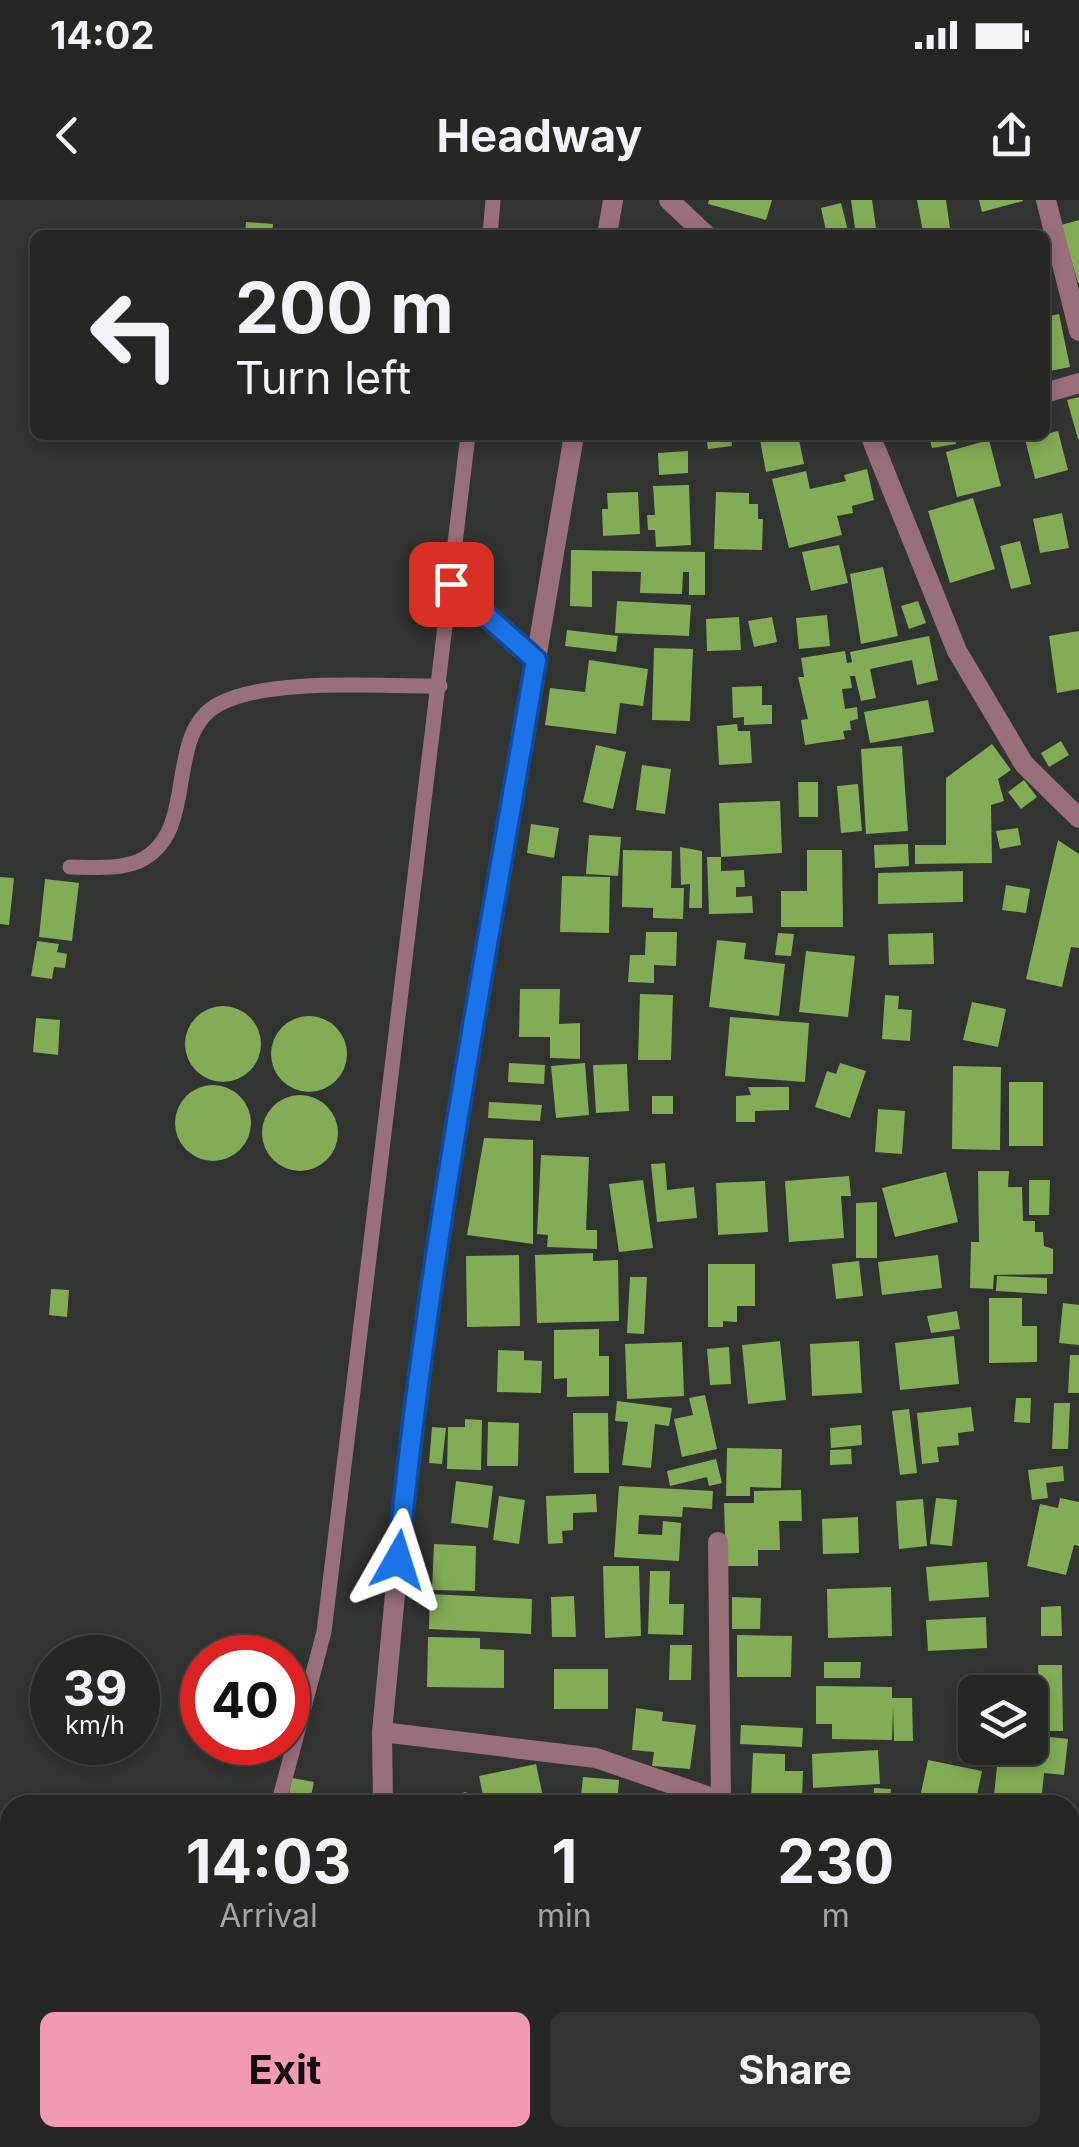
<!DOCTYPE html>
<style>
:root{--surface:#262725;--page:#323332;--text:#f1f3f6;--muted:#a4a5a7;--line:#424442;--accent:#f19ab2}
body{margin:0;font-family:Inter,sans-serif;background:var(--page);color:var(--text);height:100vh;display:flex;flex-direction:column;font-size:38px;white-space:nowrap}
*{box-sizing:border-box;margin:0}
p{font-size:32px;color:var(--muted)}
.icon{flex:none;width:55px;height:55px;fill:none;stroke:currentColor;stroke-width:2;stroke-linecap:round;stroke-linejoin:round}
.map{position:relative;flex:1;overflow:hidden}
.panel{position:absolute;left:0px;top:1595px;width:1080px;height:352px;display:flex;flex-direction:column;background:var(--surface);border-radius:30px 30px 0 0;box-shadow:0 5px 15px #0003,0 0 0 2px var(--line)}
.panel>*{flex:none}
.guide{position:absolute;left:30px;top:30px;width:1020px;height:210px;border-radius:15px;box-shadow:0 5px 15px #0003,0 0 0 2px var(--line);background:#262725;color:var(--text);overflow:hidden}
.fabs{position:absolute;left:958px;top:1475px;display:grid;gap:20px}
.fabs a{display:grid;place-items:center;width:90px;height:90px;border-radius:15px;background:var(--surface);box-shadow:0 5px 15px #0003,0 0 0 2px var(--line);font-size:50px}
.speed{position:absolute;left:30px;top:1435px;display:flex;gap:20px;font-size:50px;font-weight:700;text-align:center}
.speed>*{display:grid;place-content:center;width:130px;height:130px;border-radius:50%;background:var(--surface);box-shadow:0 5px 15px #0003,0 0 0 2px var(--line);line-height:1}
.speed small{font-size:25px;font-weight:400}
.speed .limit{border:15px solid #d22;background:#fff;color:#111}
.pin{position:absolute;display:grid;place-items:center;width:85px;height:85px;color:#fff;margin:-42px;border-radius:20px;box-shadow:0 5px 15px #0006}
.me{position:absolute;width:110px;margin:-55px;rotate:6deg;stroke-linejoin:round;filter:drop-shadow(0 0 8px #0008)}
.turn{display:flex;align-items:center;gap:35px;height:210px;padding:0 40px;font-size:45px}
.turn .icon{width:130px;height:130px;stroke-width:2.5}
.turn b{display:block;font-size:70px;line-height:85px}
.eta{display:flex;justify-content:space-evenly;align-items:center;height:170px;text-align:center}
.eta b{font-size:60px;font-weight:700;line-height:70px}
.primary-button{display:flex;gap:20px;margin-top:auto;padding:20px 40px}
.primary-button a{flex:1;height:115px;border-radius:15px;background:var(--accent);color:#111;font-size:40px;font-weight:700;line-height:115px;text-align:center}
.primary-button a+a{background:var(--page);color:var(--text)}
.status{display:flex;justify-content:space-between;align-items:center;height:70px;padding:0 50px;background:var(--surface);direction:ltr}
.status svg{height:28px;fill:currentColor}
header{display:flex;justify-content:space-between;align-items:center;height:130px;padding:0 40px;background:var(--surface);font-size:45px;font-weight:700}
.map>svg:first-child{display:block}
.building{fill:#83ac56}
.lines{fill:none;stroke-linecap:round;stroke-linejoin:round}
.service{stroke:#996f7a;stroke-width:15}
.minor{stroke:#996f7a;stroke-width:20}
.tertiary{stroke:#996f7a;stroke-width:20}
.route-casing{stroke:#114b97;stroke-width:25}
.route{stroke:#1a73e8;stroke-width:18}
</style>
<div class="status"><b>14:02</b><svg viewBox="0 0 49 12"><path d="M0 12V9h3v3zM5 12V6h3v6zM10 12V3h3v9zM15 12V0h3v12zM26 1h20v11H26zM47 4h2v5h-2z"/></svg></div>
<header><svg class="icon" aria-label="back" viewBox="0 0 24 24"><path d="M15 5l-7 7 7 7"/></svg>Headway<svg class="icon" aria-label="share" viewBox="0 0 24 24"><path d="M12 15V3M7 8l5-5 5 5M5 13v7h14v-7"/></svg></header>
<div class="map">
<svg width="1079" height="1947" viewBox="0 0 1079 1947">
<rect width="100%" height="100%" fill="#323431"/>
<path class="building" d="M709,0h63l-6,20 -58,-16z
M851,0h21l5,35h-21z
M917,0h29l4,28 -27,4z
M979,0h44v1l-41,11z
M841,3l8,32h-22l-6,-27z
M1079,20v63h-1l-17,-58z
M246,22l27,2 -1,11h-27z
M1059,114l11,53 -25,5v-55z
M1079,197v42h-1l-11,-39z
M1058,231l10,39 -33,9 -10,-40z
M706,235h25l1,11 -24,3z
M759,235h39l6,29 -38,8z
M929,235h25l2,9 -24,4z
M989,240l12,46 -44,11 -11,-45z
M688,251v22l-29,2 -1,-22z
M867,269l7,31 -22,6 1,7 -16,3 5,19 -53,13 -17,-69 34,-8 4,18 36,-8 -2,-6z
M689,285l2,60 -35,2 -1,-17h-7l-1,-15h8l-2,-29z
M638,292l2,42 -37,2 -1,-27h6l-1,-16z
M716,292l33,1v11h9v15h5l-1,31 -48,-1z
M973,298l22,71 -45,14 -22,-72z
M1062,313l7,35 -29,5 -7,-34z
M1020,341l11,43 -20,5 -11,-43z
M839,345l9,38 -37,8 -9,-39z
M571,350l134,2v43h-16v-23h-6l-1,22 -42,-1 1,-21 -49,-1v36l-22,-1z
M883,367l15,69 -37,8 -11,-70z
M617,401l74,4 -2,31 -74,-3z
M918,401l8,22 -17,6 -8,-23z
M827,415l3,31 -31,3 -3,-31z
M739,417l2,33 -34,1 -1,-32z
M772,417l5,25 -23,5 -6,-26z
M567,430l51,6 -2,16 -51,-6z
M1079,431v58l-22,4 -8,-57z
M929,436l9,44 -21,5 -5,-25 -42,9 6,29 -15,3 -6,-25h-5l2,12 -10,1 3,20 12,-2 1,12 -8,2 1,9 -8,1 2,8 -40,6 -4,-25 7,-1 -10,-42h6l-3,-19 44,-7 2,12 5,-1 -2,-10z
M654,448l39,1 -3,72 -38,-1z
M589,460l59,9 -5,37 -23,-3 -4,31 -71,-9 5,-37 35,4z
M762,486v19h10v19l-28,1v-8l-11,1 -1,-31z
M928,500l6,32 -64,11 -6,-31z
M737,524l1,7h12l2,32 -33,2 -2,-39z
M1061,541l8,14 -20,12 -8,-14z
M992,544l19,26 -13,9 6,22 -13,4 1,58 -77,1v-19h31v-67z
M596,545l30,7 -13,57 -30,-7z
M902,546l6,85 -42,3 -5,-85z
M642,565l29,4 -6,45 -29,-4z
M1024,580l13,17 -16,12 -13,-17z
M798,582h20v35h-19z
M858,584l4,47 -21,2 -4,-47z
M780,601l2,52 -61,4 -2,-54z
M531,624l28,4 -5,30 -27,-5z
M1018,628l3,17 -21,4 -4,-18z
M589,635l32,2 -3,39 -32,-2z
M1058,640l21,14v94l-8,-1 -9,40 -36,-8z
M908,644l1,22 -34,2 -1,-23z
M680,647l22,4v57h-13l1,-24 -9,1z
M623,650l49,1 -1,37h13l-1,31 -30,-1v-10l-31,-1z
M807,650h35l1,77h-62v-36h26z
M707,657h14v14l23,-1 1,17h-9v10l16,-1 1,17 -44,1z
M963,671v31l-85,2v-31z
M562,676l48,1 -1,56 -49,-1z
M0,677l14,1 -5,47 -9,-1z
M45,679l34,4 -7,58 -33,-4z
M1006,685l24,4 -4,24 -24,-3z
M646,732h31l-1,34 -22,-1v18l-26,-1 2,-27h15z
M778,733l16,1 -3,22 -16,-1z
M933,733l1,31 -45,1 -1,-31z
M717,740l29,3 -2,16 41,5 -6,52 -70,-9z
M37,741l22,3 -2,8 10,2 -2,14 -11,-1 -2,12 -21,-3z
M806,751l49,5 -7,61 -49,-5z
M520,789h40l-1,35 21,-1v36l-30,-1v-21h-31z
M640,794l33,1 -2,65h-33z
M885,795l14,1 -1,13 14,1 -2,31 -28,-2z
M972,802l34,7 -8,38 -35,-7z
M185 844a38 38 0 1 1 76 0a38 38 0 1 1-76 0Z
M271 854a38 38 0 1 1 76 0a38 38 0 1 1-76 0Z
M730,817l79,6 -4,59 -80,-6z
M36,818l24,2 -2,35 -25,-3z
M509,863l36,2 -1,19 -36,-2z
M585,863l4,52 -33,3 -5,-52z
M840,863l26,8 -16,47 -35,-11 12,-36 9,3z
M627,864l2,47 -33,2 -3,-48z
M953,866l48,1 -1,83 -48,-1z
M1009,882h34v64h-34z
M175 923a38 38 0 1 1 76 0a38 38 0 1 1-76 0Z
M748,887h41v23l-34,1v11h-19v-26l15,-1z
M262 933a38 38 0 1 1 76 0a38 38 0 1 1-76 0Z
M652,896h21v18h-21z
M489,902l53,3 -2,16 -52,-3z
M878,909l27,2 -3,43 -27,-2z
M484,938l49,2v104l-66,-9z
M541,955l48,2 -3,73h11v19l-50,-2 1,-12 -11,-1z
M665,963l2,27 27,-3 3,31 -40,4 -6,-58z
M978,971h31l-1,16h14l1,34h12v11h8l1,14 9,3v25l-59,1 -1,14 -23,-1 1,-46h8z
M946,972l12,50 -63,15 -13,-49z
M849,976l2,20h-10l3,42 -55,4 -4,-61z
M643,980l10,68 -34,4 -10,-68z
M1029,980h21l-1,35h-20z
M765,981l3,51 -50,3 -2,-52z
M877,1002v56h-21v-55z
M593,1053v8l25,-1 1,61 -82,2 -2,-68z
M519,1055l1,71 -53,1 -1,-71z
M938,1055l4,33 -60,7 -4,-33z
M859,1061l4,35 -27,3 -4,-35z
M708,1064h47v42h-18v16l-14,-1v6h-15z
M997,1076l50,2v16l-51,-3z
M630,1077h17l-3,57 -17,-1z
M51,1089l18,1 -2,27 -18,-2z
M989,1098h33v28h15v36l-48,1z
M1063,1103l16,2v40l-20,-2z
M957,1111l3,18 -29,4 -4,-17z
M599,1129v27h10v40l-42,1v-19l-13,1v-49z
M954,1136l5,48 -59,6 -5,-47z
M780,1141l6,59 -38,4 -6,-59z
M859,1141l3,52 -50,3 -2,-52z
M682,1142l2,54 -57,3 -2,-55z
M729,1147l2,37 -21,1 -3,-36z
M498,1150l26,1v9l18,1 -1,32 -44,-1z
M1070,1155h9v38h-11z
M705,1195l12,54 -35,8 -8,-38 19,-4 -4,-17z
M1016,1198h15l-1,25 -16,-1z
M617,1201l55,7 -3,18 -14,-2 -4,44 -29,-3 6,-43 -13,-1z
M1054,1203h16l-2,46h-16z
M971,1207l3,24 -16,2 1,12 -22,2 2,15 -17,2 -5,-51z
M909,1209l8,64 -17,2 -8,-64z
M573,1213h35l1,60h-35z
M465,1219l17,1 -1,50 -34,-1 1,-42h17z
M488,1222l31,1 -1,43h-31z
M861,1225l1,20 -31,3 -1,-20z
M432,1227l14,1 -4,36 -13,-1z
M727,1248l55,1 -1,39 -31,-1v9h-24z
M851,1249l1,15 -22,1v-15z
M716,1259l6,24 -13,3 -2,-9 -37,9 -3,-15z
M1063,1266l1,15 -18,2 2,15 -16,2 -4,-30z
M456,1281l37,5 -5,42 -37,-5z
M619,1286l94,5 -1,18 -29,-2 -1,10 -43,-2 -1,19 24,1 1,-14 18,2 -2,38 -65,-4z
M801,1290l1,31h-23l1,29h-22v16h-32l-2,-63h30v-12z
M596,1294l1,18 -24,1v17l-11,1 1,12 -15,1 -2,-48z
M499,1296l26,4 -6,44 -26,-4z
M936,1298l21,2 -5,46 -22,-2z
M1060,1298l19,4v44l-5,-1 -8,30 -39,-9 13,-62 18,4z
M923,1299l4,47 -28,3 -3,-48z
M858,1317l1,36 -36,1 -1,-35z
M434,1344l42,2 -1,45 -43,-1z
M987,1362l2,35 -60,4 -3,-34z
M603,1366h36l2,70 -36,2z
M650,1371h20l-1,33h15l-1,31 -35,-1z
M891,1387l1,49 -64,2 -1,-49z
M430,1394l102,5 -1,35 -102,-5z
M574,1396l2,41h-24l-1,-40z
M732,1397l29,1 -1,31h-28z
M1061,1406l1,30h-21v-29z
M986,1417l1,31 -59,3 -2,-31z
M737,1435l55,1 -1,41h-54z
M428,1437l52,1v11l24,1v38l-77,-1z
M670,1445h22l-1,35h-22z
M824,1462h37l-1,16h-36z
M1038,1465h24l1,66h-33v-20l9,-1z
M554,1469h54v40h-54z
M816,1486l76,1v11h20l1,43h-19l-1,-35 -1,34 -60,-1v-15h-16z
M636,1508l27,4 -1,9 34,4 -6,44 -38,-3 2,-14 -22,-2z
M741,1525l62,3 -1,19 -62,-3z
M1050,1537l18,2 -4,36 -20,-2 -3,32h-48l6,-57 50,-1z
M878,1550l2,34 -67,4 -1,-34z
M753,1553l32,1v17h18l-1,29 -51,-1z
M928,1560l54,11 -7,34 -55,-8z
M536,1564l7,33 -58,8 -6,-29z
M583,1577l36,3 -2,25h-37z
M292,1578l22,4 -5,23h-22z
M874,1588l17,1 -1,9h11v7h-28z
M466,1592l4,13h-50v-1z
M632,1594l34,3 -1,8h-34z
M1070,1643l9,1v61l-9,-1z
M1070,1713h9v49h-9z
M1070,1771l9,3v28l-9,22z
M1070,1912l9,1v34h-23v-9h14z
M552,1938h76l1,1 -32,8h-57l-1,-6z
M966,1938h26l20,3 -1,6h-47z"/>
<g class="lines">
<path class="service" d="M490,35l3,-35
M451,383l85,77
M70,667c22,0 48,3 69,-6 62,-28 23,-127 80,-157 51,-27 162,-17 221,-18
M278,1605l46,-173 144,-1197
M180,1947l4,-9"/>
<path class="minor" d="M669,0l37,35
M1046,0l33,131
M1045,193l34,-10
M870,235l87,216 67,113 55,54
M718,1342l3,259
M382,1532l214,26 137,47
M951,1947l4,-9"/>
<path class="tertiary" d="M607,35l6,-35
M383,1605l-1,-73 29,-307 48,-312 115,-678
M504,1938l4,9"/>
</g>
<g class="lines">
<g class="route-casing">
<path id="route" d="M398,1360c29,-302 88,-601 138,-900l-85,-76"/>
</g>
<use href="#route" class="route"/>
</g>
</svg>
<div class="fabs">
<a><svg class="icon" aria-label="layers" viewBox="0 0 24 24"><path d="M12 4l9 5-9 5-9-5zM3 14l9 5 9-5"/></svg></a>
</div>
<div class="speed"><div>39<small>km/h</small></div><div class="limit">40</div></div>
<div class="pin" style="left:451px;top:384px;background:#d93025"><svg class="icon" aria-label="arrive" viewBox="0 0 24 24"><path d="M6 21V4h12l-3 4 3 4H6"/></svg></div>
<svg class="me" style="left:398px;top:1360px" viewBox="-20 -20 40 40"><path d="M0-17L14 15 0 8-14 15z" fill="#1a73e8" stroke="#fff" stroke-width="4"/></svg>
<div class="guide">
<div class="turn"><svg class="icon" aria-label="left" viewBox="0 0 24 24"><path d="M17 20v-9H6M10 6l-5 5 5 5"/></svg><div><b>200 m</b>Turn left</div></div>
</div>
<section class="panel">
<div class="eta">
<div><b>14:03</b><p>Arrival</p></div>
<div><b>1</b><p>min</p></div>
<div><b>230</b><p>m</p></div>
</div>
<div class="primary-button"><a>Exit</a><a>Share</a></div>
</section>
</div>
